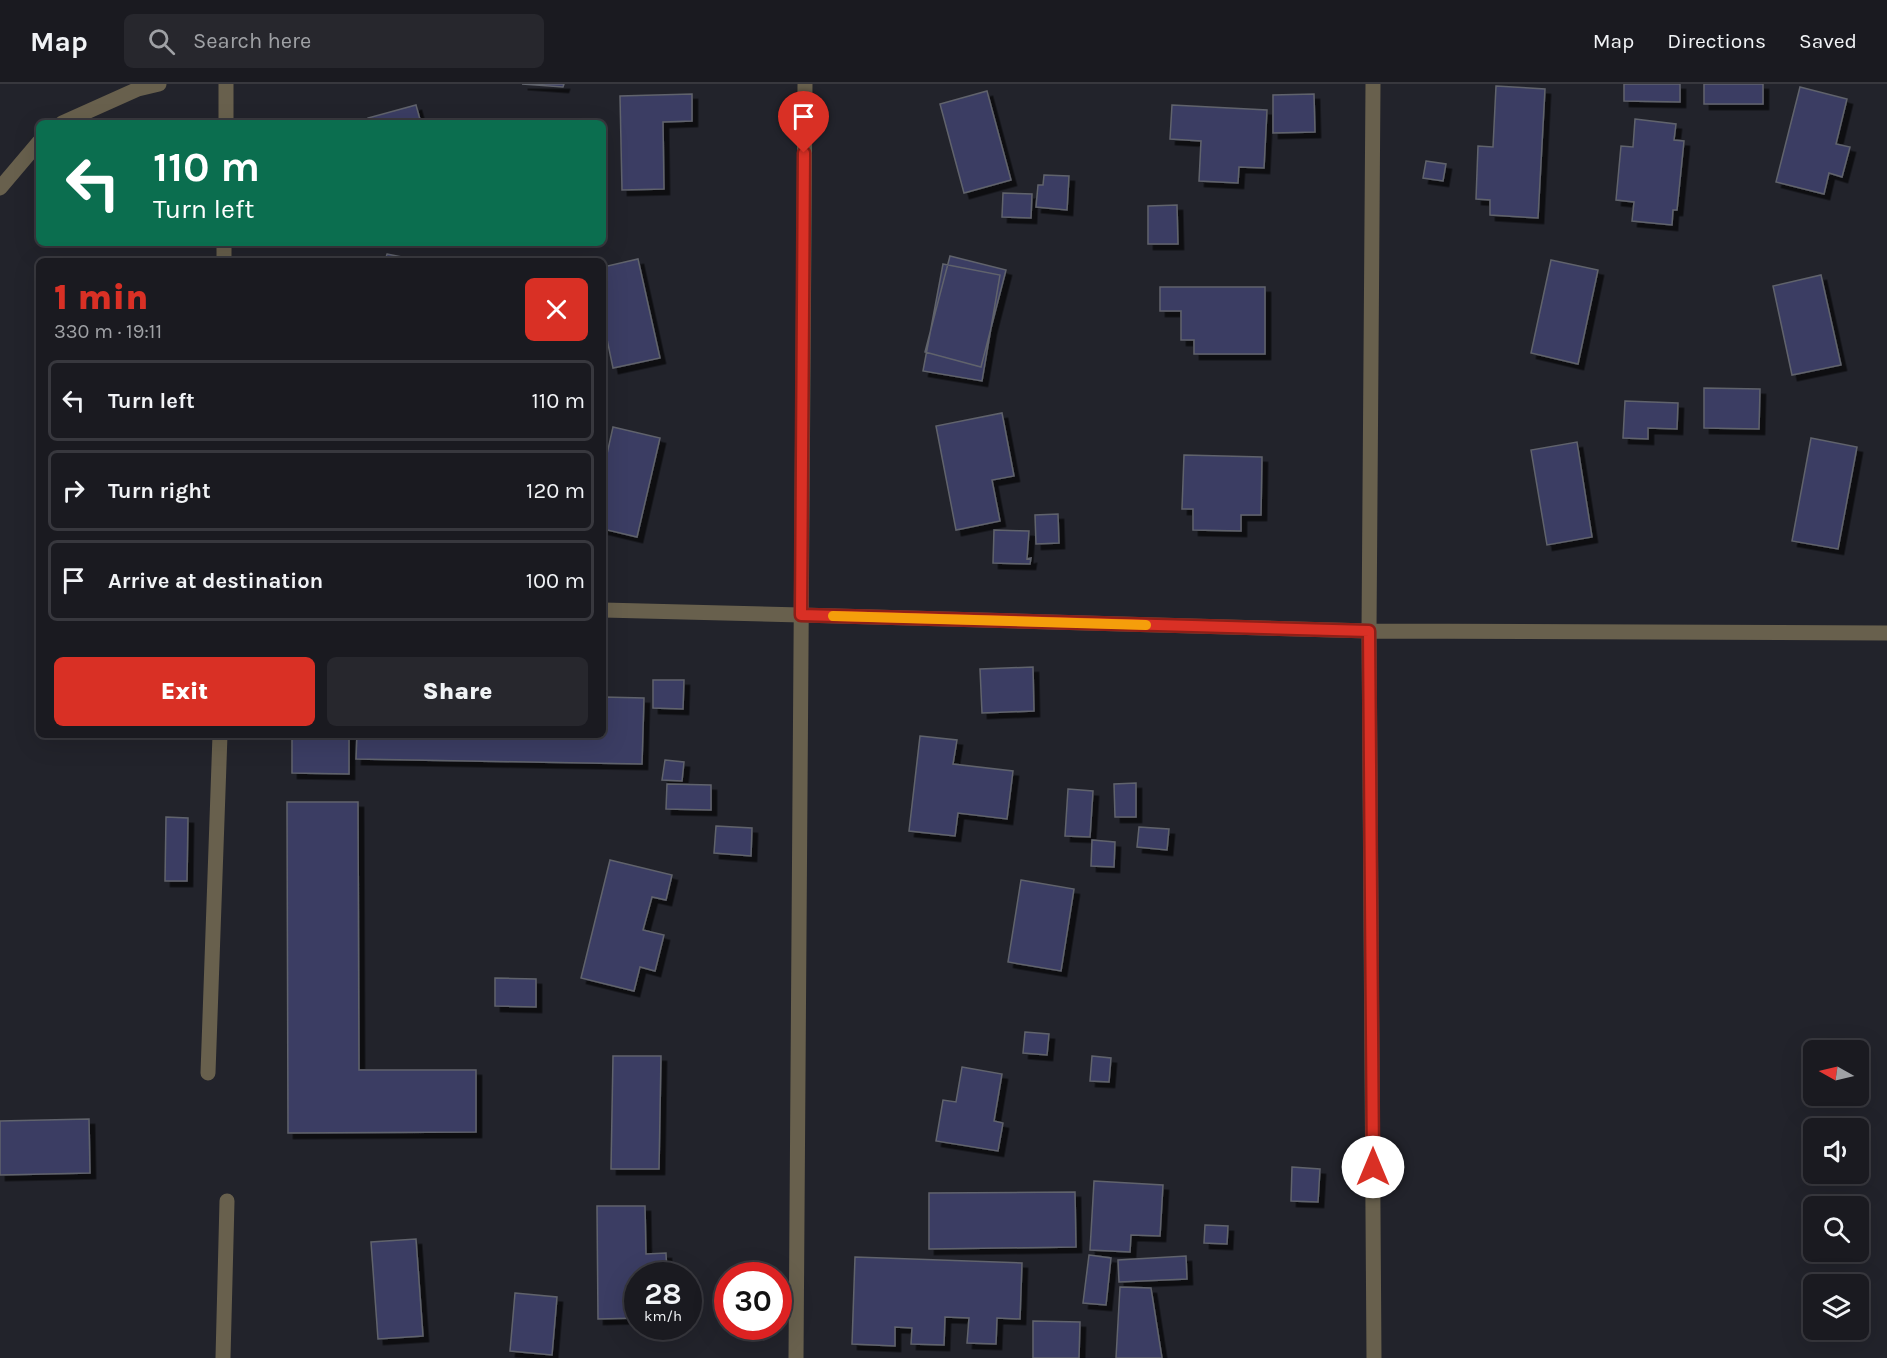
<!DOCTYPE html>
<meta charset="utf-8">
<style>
:root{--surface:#1a1a20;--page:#27272d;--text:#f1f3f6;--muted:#9fa1a5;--line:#38383e;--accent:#d93025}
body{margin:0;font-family:Karla,sans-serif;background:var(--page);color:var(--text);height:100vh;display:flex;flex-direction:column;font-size:22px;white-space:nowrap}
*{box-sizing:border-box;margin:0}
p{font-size:20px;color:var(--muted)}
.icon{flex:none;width:33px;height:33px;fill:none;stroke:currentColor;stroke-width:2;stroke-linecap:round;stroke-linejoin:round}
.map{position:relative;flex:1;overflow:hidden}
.sheet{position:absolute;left:36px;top:174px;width:570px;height:480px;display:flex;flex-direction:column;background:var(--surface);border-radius:9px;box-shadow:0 6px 24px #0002,0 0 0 2px var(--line)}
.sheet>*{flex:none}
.top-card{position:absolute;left:36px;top:36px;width:570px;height:126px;border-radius:9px;box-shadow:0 6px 24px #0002,0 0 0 2px var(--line);background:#0b6e4f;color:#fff;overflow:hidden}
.needle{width:39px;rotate:278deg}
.controls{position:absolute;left:1803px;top:956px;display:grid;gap:12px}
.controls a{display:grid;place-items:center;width:66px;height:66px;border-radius:9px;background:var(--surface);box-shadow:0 6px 24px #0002,0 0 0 2px var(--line);font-size:30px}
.speed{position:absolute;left:624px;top:1178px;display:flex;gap:12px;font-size:30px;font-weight:700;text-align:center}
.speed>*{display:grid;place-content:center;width:78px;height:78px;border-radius:50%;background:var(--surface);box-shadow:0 6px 24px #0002,0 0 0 2px var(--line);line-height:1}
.speed small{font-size:15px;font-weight:400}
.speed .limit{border:9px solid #d22;background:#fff;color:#111}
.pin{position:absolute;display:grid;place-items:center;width:51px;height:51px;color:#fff;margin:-62px -26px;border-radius:50% 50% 50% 0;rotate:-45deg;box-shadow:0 0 6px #0007}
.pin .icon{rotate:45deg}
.me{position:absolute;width:66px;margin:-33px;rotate:0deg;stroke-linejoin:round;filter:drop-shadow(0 0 4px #0008)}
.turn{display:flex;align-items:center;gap:21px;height:126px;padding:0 18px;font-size:27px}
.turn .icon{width:78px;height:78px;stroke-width:2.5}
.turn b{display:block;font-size:42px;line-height:51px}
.round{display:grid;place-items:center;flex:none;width:63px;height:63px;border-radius:9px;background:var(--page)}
.summary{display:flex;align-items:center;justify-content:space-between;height:102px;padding:0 18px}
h1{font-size:36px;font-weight:800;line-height:45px;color:var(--accent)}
.cta{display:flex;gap:12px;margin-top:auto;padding:12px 18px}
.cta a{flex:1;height:69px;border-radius:9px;background:var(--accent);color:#fff;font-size:24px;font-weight:800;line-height:69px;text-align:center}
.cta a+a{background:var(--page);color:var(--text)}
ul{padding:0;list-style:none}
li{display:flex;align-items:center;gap:18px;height:81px;margin:0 12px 9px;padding:0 6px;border:3px solid var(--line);border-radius:9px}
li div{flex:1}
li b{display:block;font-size:22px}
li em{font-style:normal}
header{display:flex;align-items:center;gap:36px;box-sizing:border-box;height:84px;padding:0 30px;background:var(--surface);border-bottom:2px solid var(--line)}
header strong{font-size:28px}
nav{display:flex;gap:33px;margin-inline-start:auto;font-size:21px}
.search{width:420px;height:54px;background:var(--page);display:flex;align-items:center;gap:15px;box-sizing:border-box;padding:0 21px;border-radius:9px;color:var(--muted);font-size:22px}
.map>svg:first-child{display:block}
.building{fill:#3a3d64;stroke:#61636c;stroke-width:1.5;filter:url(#shadow)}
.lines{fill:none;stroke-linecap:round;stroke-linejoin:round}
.service{stroke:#68604d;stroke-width:15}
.minor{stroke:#68604d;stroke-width:15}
.route-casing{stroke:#8d1f18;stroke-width:15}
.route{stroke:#d93025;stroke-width:10}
.slow{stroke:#f59e0b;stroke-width:10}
</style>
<header>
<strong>Map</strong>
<div class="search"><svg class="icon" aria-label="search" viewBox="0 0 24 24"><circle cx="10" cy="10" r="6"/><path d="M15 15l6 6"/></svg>Search here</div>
<nav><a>Map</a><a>Directions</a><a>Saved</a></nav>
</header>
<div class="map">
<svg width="1887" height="1274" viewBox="0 0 1887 1274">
<defs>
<filter id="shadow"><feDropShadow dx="5.5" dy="5.5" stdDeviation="0" flood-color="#0009"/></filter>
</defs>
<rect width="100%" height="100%" fill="#22232b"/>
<path class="building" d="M522,0h42l-1,3z
M1624,0h56v18l-56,-1z
M1704,0h59v20h-59z
M1496,2l49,3 -7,129 -48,-3v-15l-14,-1 2,-53 15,1z
M1800,3l47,12 -11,45 14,3 -8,30 -13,-4 -5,21 -48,-12z
M987,7l24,89 -47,13 -24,-89z
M692,10v27l-29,1 1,67 -42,1 -2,-94z
M1314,10l1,38 -42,1v-38z
M416,21l5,18h-52l-1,-5z
M1172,21l95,5 -3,58 -25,-1 -1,16 -39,-2 2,-40 -31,-2z
M1635,35l41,5 -2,16 10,1 -7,69h-4l-1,15 -40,-4 2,-19 -18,-2 5,-54 12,1z
M1426,77l20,3 -3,17 -20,-3z
M1044,91l25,1 -2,34 -31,-3 2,-22h5z
M1003,109l29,1 -1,24 -29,-1z
M1177,121l1,39h-30v-38z
M387,170l35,7h-37z
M950,172l56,14 -25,97 -56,-15z
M638,175l22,99 -47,10 -10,-48v-53z
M1551,176l47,10 -20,94 -47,-11z
M943,180l57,11 -18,106 -59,-10z
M1821,191l20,90 -49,10 -19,-89z
M1160,203h105v67h-71v-14h-13v-29h-21z
M1704,304l56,1 -1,40 -55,-1z
M1625,317l53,2 -1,26 -29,-1v11l-25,-1z
M1002,329l12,63 -22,4 8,41 -44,9 -20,-104z
M613,343l47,11 -23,99 -34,-8v-57z
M1811,354l46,9 -19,102 -46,-8z
M1577,358l15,95 -45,8 -16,-95z
M1184,371l78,2 -1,58h-20v16l-48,-1v-21h-11z
M1058,430l1,29 -23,1 -1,-29z
M994,446l35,1 -2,28 4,-1 -1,6 -37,-1z
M1033,583l1,44 -52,2 -2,-44z
M653,596h31l-1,29 -30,-1z
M603,613l41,1 -2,66 -286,-5 1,-24h246z
M292,651h57v39l-57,-1z
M920,652l37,4 -4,24 60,7 -6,48 -49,-6 -3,23 -46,-5z
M665,676l19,2 -2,19 -20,-1z
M1136,699v34h-21l-1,-33z
M667,700l44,1v25l-45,-1z
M1068,705l25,2 -3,46 -25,-1z
M287,718h71l1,268h117v62l-188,1z
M166,733l22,1 -1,63h-22z
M716,742l36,2 -1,28 -37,-3z
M1139,743l30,2 -2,21 -30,-3z
M1092,756l23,2 -1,25 -23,-1z
M610,776l62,15 -6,25 -14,-3 -9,33 21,5 -9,36 -15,-4 -6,24 -53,-13z
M1021,796l53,9 -13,82 -53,-9z
M495,894l41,1v28l-41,-1z
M1025,948l24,2 -2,21 -24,-2z
M613,972h48l-2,113h-48z
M1092,972l19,2 -2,24 -19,-1z
M962,983l40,7 -8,47 9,2 -5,28 -62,-10 7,-41 13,2z
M89,1035l1,54 -90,2v-54z
M1292,1083l28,2 -2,33 -27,-1z
M1094,1097l69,4 -3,51 -29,-1 -1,17 -40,-2z
M1075,1108l1,55 -147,2v-56z
M597,1122h48l1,48 20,-1 1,22h-29v43l-40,1z
M1205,1141l23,1 -1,18 -23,-1z
M416,1155l7,97 -45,3 -7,-97z
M1089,1171l22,3 -5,47 -23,-2z
M1186,1172l1,23 -68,3 -1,-22z
M855,1173l167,6 -2,56 -23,-1 -1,26 -29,-1 2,-25 -24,-1 -1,28 -33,-1 1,-16 -17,-1v19l-43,-2z
M1120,1203l31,1 11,70h-46z
M515,1209l42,4 -5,58 -42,-4z
M1033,1237l47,1 -1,36h-46z"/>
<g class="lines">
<path class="service" d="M603,526l198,5
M208,989l12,-338"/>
<path class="minor" d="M1373,0l-4,547 5,727
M62,39l76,-34 21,-5
M226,39v-39
M0,104l39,-46
M224,177v-18
M801,531l568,16 518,2
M223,1274l4,-157
M796,1274l9,-1274"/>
</g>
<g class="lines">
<g class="route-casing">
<path id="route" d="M804,69l-3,462 568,16 4,536"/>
</g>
<use href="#route" class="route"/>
<path class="slow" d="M833,532l313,9"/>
</g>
</svg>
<div class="controls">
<a><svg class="needle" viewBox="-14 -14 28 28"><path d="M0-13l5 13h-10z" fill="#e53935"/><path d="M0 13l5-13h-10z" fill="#9fa1a5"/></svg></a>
<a><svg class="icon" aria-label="sound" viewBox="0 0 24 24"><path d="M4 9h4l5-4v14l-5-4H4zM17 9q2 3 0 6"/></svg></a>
<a><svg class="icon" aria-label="search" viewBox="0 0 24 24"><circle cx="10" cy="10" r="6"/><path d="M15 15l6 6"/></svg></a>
<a><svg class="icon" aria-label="layers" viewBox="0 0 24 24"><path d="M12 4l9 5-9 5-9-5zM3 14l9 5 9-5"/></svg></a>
</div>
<div class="speed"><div>28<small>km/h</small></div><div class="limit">30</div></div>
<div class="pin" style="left:804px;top:69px;background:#d93025"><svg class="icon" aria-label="arrive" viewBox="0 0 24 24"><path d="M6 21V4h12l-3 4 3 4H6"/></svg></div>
<svg class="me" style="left:1373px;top:1083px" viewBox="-20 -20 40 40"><circle r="19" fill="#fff"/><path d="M0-13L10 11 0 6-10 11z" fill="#d93025"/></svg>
<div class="top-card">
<div class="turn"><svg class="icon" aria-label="left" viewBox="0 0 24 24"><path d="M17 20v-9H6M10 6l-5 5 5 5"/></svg><div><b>110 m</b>Turn left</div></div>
</div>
<section class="sheet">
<div class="summary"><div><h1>1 min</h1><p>330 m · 19:11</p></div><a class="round" style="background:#d93025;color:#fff"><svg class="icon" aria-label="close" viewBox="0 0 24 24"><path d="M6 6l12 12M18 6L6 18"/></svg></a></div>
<ul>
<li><svg class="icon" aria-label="left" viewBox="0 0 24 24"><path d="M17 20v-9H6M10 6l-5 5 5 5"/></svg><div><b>Turn left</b></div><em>110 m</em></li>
<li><svg class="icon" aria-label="right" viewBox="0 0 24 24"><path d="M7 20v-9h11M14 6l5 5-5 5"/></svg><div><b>Turn right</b></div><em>120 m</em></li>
<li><svg class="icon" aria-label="arrive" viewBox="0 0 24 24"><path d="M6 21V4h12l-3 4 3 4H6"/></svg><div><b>Arrive at destination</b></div><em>100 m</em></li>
</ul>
<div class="cta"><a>Exit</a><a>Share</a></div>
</section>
</div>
